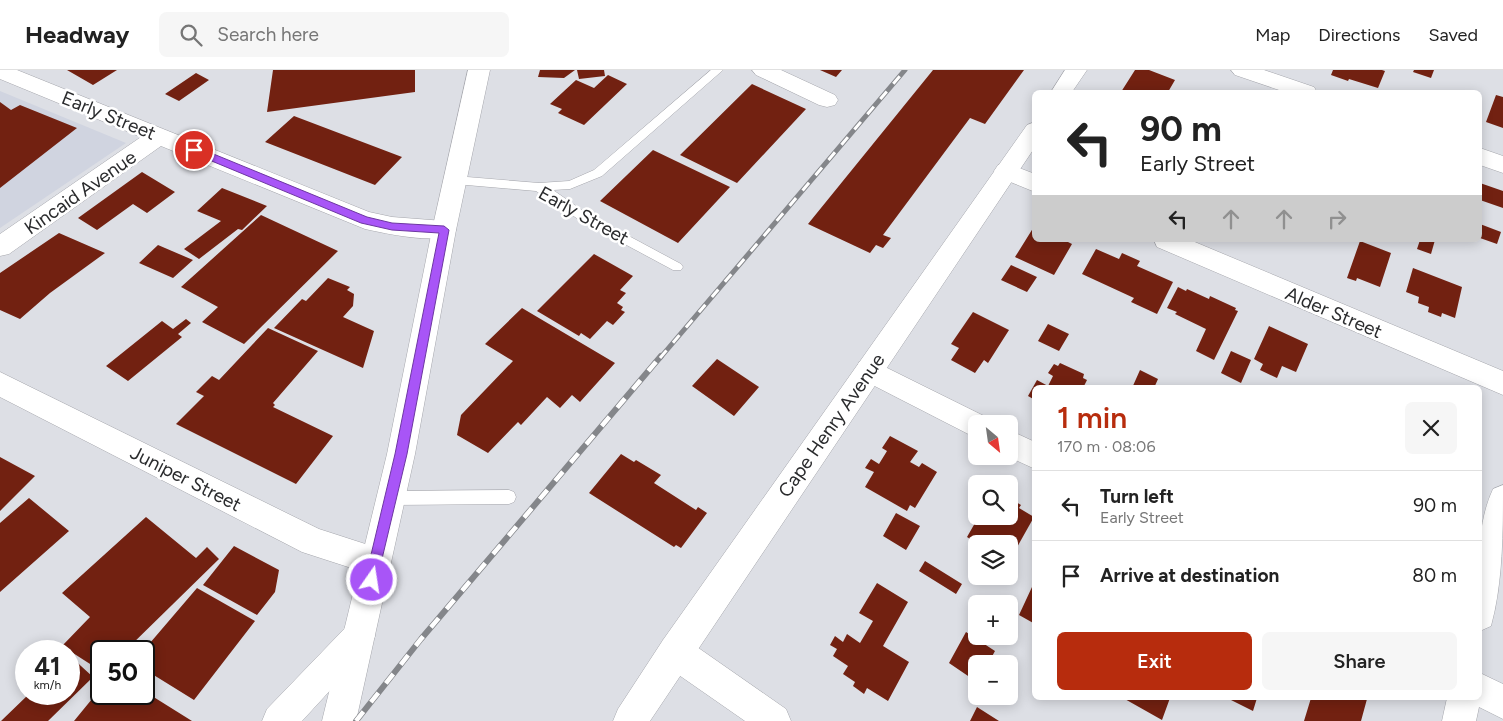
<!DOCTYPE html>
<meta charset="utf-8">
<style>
:root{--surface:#fff;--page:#f6f6f6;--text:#222;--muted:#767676;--line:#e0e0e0;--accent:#b72c0d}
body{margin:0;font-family:Figtree,sans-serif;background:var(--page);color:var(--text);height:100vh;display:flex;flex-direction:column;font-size:19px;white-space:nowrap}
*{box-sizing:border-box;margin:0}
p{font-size:16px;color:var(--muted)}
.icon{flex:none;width:28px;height:28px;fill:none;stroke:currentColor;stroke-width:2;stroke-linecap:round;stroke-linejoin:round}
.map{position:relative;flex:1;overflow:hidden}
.details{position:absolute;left:1032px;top:315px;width:450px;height:315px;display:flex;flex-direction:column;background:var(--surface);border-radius:8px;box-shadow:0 2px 12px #0003}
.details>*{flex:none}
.top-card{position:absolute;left:1032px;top:20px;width:450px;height:152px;border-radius:8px;box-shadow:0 2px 12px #0003;background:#fff;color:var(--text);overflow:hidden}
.needle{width:32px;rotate:151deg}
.fabs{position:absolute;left:968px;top:345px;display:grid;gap:10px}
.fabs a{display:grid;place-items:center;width:50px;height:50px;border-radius:8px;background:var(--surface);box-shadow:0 2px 12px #0003;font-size:25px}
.speed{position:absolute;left:15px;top:570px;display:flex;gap:10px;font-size:25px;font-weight:700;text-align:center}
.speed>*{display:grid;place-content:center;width:65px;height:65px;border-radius:50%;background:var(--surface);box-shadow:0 2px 12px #0003;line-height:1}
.speed small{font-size:12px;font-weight:400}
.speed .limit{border:2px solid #111;border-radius:8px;background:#fff;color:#111}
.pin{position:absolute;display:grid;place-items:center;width:42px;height:42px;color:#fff;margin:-21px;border:2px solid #fff;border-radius:50%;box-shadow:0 1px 5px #0007}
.me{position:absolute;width:55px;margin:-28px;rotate:13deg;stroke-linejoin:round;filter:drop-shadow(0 0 4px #0008)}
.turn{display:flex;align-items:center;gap:18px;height:105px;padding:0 25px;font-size:22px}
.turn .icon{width:65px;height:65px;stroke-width:2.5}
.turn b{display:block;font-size:35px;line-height:42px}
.lanes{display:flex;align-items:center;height:48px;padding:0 25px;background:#0003;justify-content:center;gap:25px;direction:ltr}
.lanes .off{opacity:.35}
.round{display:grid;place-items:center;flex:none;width:52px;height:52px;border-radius:8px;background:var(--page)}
.summary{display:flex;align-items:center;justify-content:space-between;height:85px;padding:0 25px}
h1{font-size:30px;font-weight:600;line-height:38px;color:var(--accent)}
.primary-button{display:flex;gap:10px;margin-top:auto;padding:10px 25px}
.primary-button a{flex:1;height:58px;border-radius:8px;background:var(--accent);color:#fff;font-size:20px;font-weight:600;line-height:58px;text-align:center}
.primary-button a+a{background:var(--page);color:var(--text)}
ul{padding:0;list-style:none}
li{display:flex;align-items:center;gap:15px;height:70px;padding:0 25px;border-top:1px solid var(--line)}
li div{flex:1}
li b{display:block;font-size:19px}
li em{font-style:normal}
header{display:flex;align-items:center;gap:30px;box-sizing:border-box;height:70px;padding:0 25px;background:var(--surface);border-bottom:1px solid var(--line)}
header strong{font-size:24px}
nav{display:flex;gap:28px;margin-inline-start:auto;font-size:18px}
.search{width:350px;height:45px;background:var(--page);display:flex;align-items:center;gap:12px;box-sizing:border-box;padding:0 18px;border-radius:8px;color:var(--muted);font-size:19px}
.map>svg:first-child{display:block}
.built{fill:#d0d4e0}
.building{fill:#722111}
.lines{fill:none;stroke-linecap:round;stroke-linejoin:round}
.service-casing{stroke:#a5a6ac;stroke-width:1}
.minor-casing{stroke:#a5a6ac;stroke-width:1}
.tertiary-casing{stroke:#a5a6ac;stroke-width:1}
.secondary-casing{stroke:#a5a6ac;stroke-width:1}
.service{fill:#fff;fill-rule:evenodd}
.minor{fill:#fff;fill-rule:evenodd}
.tertiary{fill:#fff;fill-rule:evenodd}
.secondary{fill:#fff;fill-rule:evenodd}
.rail-far1-casing{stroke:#84868a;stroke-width:5}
.rail-casing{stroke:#84868a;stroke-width:6}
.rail-far1{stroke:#fff;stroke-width:3;stroke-dasharray:10;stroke-linecap:butt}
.rail{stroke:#fff;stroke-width:4.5;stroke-dasharray:12;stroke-linecap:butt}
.route{fill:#a855f7;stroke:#6d37a1}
.labels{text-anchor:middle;stroke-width:5;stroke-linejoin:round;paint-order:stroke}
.street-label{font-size:19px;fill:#2a2b2d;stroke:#fff}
</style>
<header>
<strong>Headway</strong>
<div class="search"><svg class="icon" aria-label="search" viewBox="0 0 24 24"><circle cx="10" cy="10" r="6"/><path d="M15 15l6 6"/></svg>Search here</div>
<nav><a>Map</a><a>Directions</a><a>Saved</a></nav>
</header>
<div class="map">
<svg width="1503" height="651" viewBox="0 0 1503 651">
<rect width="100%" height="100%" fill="#dddfe5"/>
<path class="built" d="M0,21l126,52 -126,85z"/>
<path class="building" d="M67,0h50l-24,15z
M273,0h142v22l-148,20z
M540,0h35l-11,8 -26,-1z
M577,0h27l1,6 -26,3z
M820,0h22l-6,7z
M933,0h91l-39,54 -15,-6 -87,117 8,3 -8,10 -7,-3 -6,8 -62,-29z
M1135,0h14l26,10 -7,12h-47z
M1333,0h49l3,1 -7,17 -29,-9 -1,2 -17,-6z
M1414,0h20l-3,8 -18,-6z
M196,3l13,7 -30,21 -14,-7z
M608,5l19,9 -43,41 -26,-12 4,-4 -12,-5 26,-24 18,8z
M752,14l54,25 -69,74 -57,-28z
M1496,25l7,2v31l-17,-6z
M0,32l11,8 9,-5 57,23 -77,60z
M294,46l108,41 -27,28 -110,-43z
M653,80l77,37 -52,56 -78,-42z
M142,102l33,20 -28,21 -14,-9 -36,26 -19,-12z
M1480,113l23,8v17l-23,-8z
M222,118l45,18 -25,24 -4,-1 -39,30 -15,-10 37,-28 -24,-10z
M261,145l77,36 -94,93 -42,-22 16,-15 -37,-20z
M1480,154l21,8 -4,12 -17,-6z
M1035,155v15h29l8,4 -18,31 -39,-18z
M59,163l46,20 -55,40 -30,26 -20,-9v-37z
M1420,170h15l-4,14 -14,-5z
M1360,171l31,12 -11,34 -23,-9 -1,3 -9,-3z
M158,175l35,15 -20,18 -34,-15z
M1096,179l23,10 3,-6 18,8 -3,5 36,16 -16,32 -26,-12 3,-4 -52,-24z
M594,184l39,22 -13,14 6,3 -9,10 6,4 -2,3 4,2 -12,13 -6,-4 -17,18 -9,-6 -2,3 -42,-25z
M1011,195l26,12 -10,15 -26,-12z
M1413,198l49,19 -7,31 -13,-5 -1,4 -13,-5 1,-5 -11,-4 1,-6 -13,-5z
M328,208l22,9 -3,3 7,4 -1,12 -10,11 31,14 -11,37 -89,-40 28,-29 4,2z
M1178,217l8,4 1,-2 22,10 1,-3 26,12 -1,2 3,1 -24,49 -18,-9 10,-22 -31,-15 2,-2 -10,-4z
M522,238l93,55 -35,39 -8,-7 -12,13 -13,-11 -26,28 -3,-3 -30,31 -31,-18 4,-20 52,-54 -28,-17z
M973,242l36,18 -21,33 -4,-3 -9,13 -24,-13 8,-12 -8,-4z
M186,249l5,4 -13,11 4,3 -54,44 -22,-15 56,-45 11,8z
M1048,254l21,10 -10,17 -21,-10z
M1269,256l39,18 -12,28 -14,-6 -5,12 -17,-8 3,-6 -9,-5z
M268,258l50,23 -45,52 2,2 -2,2 60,29 -37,48 -120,-60 28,-28 -8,-4 16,-16 7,4z
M1231,281l20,9 -10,23 -20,-10z
M717,289l42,28 -25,29 -42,-30z
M1060,293l24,11 -1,4 4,2 -4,8h-48v12l-7,-4 9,-16 11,6 5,-10 -5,-3 6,-9 4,2z
M1140,300l18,9 -4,9h-22z
M890,366l28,15 -8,11 9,5 3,-4 15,9 -22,36 -5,-3 -3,6 -42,-24 9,-15 -9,-4 6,-9 8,5 8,-13 -5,-3z
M621,384l13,8 2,-2 25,15 -7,8 42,27 2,-3 9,6 -26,35 -5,-3 -2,2 -85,-54z
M0,387l35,19 -35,35z
M976,422v17l-7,-4z
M29,428l40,33 -69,61v-69z
M1009,428l12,7 -2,3 15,9 -18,32 -13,-7 -1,2h-24l-11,-7 12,-21h30z
M896,443l24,13 -14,24 -23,-14z
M146,447l50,41 11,-11 12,12 -94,92h-24v20l-39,-25 28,-29 -28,-24z
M234,476l45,24 -4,22 -18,23 -54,-30z
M925,491l37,23 -6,10 -37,-23z
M877,513l31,19 -25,44 26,16 -21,39 -21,-13 -3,6 -11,-8 2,-4 -12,-8 5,-8 -15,-10 4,-7 -7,-4 5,-9 8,6 4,-8 13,9 13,-22 -14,-8z
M1032,517l3,1v36l-16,-9z
M197,518l58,33 -61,79 -50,-31v-19z
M966,562l29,19 -6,11 -7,-5 -3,7h-3l-5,14 -22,-15z
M69,585l24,22 -45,44h-47l28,-27h40z
M101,618v6h43v-3l48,30h-118z
M1123,628h47l-8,22z
M1227,628h30l-4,13z
M1311,628h54l2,1 -6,22h-57z
M977,637l22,14h-29z"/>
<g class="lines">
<g class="service-casing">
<path id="service" d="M711,0h12l-121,106 -32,13 -17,1 33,23 95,51 2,3 -2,3h-8l-95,-51 -42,-28 -81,-7 -6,-4 6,-4 84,7 30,-2 25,-11z
M509,420l5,2 2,5 -2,5 -5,2 -118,1 -5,-2 -2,-5 2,-5 5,-2z"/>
</g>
<g class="minor-casing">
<path id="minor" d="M0,0h17l352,142 23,5 52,4 9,3 3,6 -3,6c-23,7 -65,-2 -88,-7l-204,-83 -152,108 -9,2v-22l141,-97 -141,-58z
M752,0h29l54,25 3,5 -3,5 -8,2 -8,-2 -63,-30z
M1231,0h33l50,17 3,5h-32l-50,-17z
M1480,78l23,8v17l-23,-8z
M1006,93l29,11v18l-37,-15 -4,-6 4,-6z
M1154,170h36l313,131v24l-346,-148z
M869,289l117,58 3,7h-13v14l-117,-60 -3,-8 3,-8z
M0,302l319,157 68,22 4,10 -4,10 -11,5 -74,-24 -302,-155z
M1009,360l26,12v27l-28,-13z
M1503,415c0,46 0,98 -12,141l-11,5c0,-46 -7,-99 13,-142z
M359,550l11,5 5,11 -5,11 -68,74h-40l5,-12 81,-84z
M675,566l12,4 99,69 5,12h-46l-82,-57 -4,-12 4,-12z
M1480,603l23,11v35l-24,-12 -3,14h-34l5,-23h33z"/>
</g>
<g class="tertiary-casing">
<path id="tertiary" d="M1065,0h22l-15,22h-21z
M1035,52v25l-385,574h-37l5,-12 45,-69 364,-515z"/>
</g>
<g class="secondary-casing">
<path id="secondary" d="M468,0h22l-34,160 -41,224 -59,267h-34l65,-267 45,-224z"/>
</g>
<use href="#service" class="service"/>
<use href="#minor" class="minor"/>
<use href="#tertiary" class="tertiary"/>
<use href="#secondary" class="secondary"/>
<g class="rail-far1-casing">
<path id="rail-far1" d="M660,288l245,-288"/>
</g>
<g class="rail-casing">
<path id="rail" d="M356,651l65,-82 240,-283"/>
</g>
<use href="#rail-far1" class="rail-far1"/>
<use href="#rail" class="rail"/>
</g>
<path class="route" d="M194,76l173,71 25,6 52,3 5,4 -42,224 -31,130 -4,2 -5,-2 -2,-4 30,-126 44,-221 -47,-3 -31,-7 -171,-71v-5z"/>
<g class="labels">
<g class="street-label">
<text transform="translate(109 45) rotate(22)" y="7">Early Street</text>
<text transform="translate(80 122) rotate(-35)" y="7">Kincaid Avenue</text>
<text transform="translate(584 145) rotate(29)" y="7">Early Street</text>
<text transform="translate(1334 242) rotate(23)" y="7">Alder Street</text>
<text transform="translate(831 355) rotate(-55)" y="7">Cape Henry Avenue</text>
<text transform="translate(186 408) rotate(27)" y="7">Juniper Street</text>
</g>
</g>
</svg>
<div class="fabs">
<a><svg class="needle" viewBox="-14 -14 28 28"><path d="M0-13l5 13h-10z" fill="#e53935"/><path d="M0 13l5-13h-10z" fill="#767676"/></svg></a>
<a><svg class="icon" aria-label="search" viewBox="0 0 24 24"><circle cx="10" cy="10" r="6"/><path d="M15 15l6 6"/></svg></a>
<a><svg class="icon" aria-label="layers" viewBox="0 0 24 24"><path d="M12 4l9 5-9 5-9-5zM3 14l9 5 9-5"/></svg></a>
<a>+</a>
<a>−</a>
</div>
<div class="speed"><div>41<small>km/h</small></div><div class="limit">50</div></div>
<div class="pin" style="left:194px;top:80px;background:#d93025"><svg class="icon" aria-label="arrive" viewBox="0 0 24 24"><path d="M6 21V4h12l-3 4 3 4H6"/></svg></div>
<svg class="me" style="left:372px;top:510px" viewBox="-20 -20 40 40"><circle r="17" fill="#a855f7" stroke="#fff" stroke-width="3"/><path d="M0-11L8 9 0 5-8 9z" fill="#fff"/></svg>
<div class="top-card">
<div class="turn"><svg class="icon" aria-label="left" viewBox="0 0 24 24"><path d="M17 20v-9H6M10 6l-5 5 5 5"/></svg><div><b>90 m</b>Early Street</div></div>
<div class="lanes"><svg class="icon" aria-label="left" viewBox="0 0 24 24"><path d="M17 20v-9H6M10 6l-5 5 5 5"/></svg><svg class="icon off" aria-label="ahead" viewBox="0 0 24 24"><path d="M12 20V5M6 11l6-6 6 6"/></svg><svg class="icon off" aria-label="ahead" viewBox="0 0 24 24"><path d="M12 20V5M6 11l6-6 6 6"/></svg><svg class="icon off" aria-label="right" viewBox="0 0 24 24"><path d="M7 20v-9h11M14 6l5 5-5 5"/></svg></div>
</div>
<section class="details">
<div class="summary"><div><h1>1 min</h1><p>170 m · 08:06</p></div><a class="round"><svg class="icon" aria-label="close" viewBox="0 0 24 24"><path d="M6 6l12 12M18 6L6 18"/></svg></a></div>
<ul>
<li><svg class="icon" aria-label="left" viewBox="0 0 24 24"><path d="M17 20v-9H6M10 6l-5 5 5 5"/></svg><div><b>Turn left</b><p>Early Street</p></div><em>90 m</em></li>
<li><svg class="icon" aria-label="arrive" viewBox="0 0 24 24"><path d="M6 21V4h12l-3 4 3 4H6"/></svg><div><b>Arrive at destination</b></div><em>80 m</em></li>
</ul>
<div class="primary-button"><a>Exit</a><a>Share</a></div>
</section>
</div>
